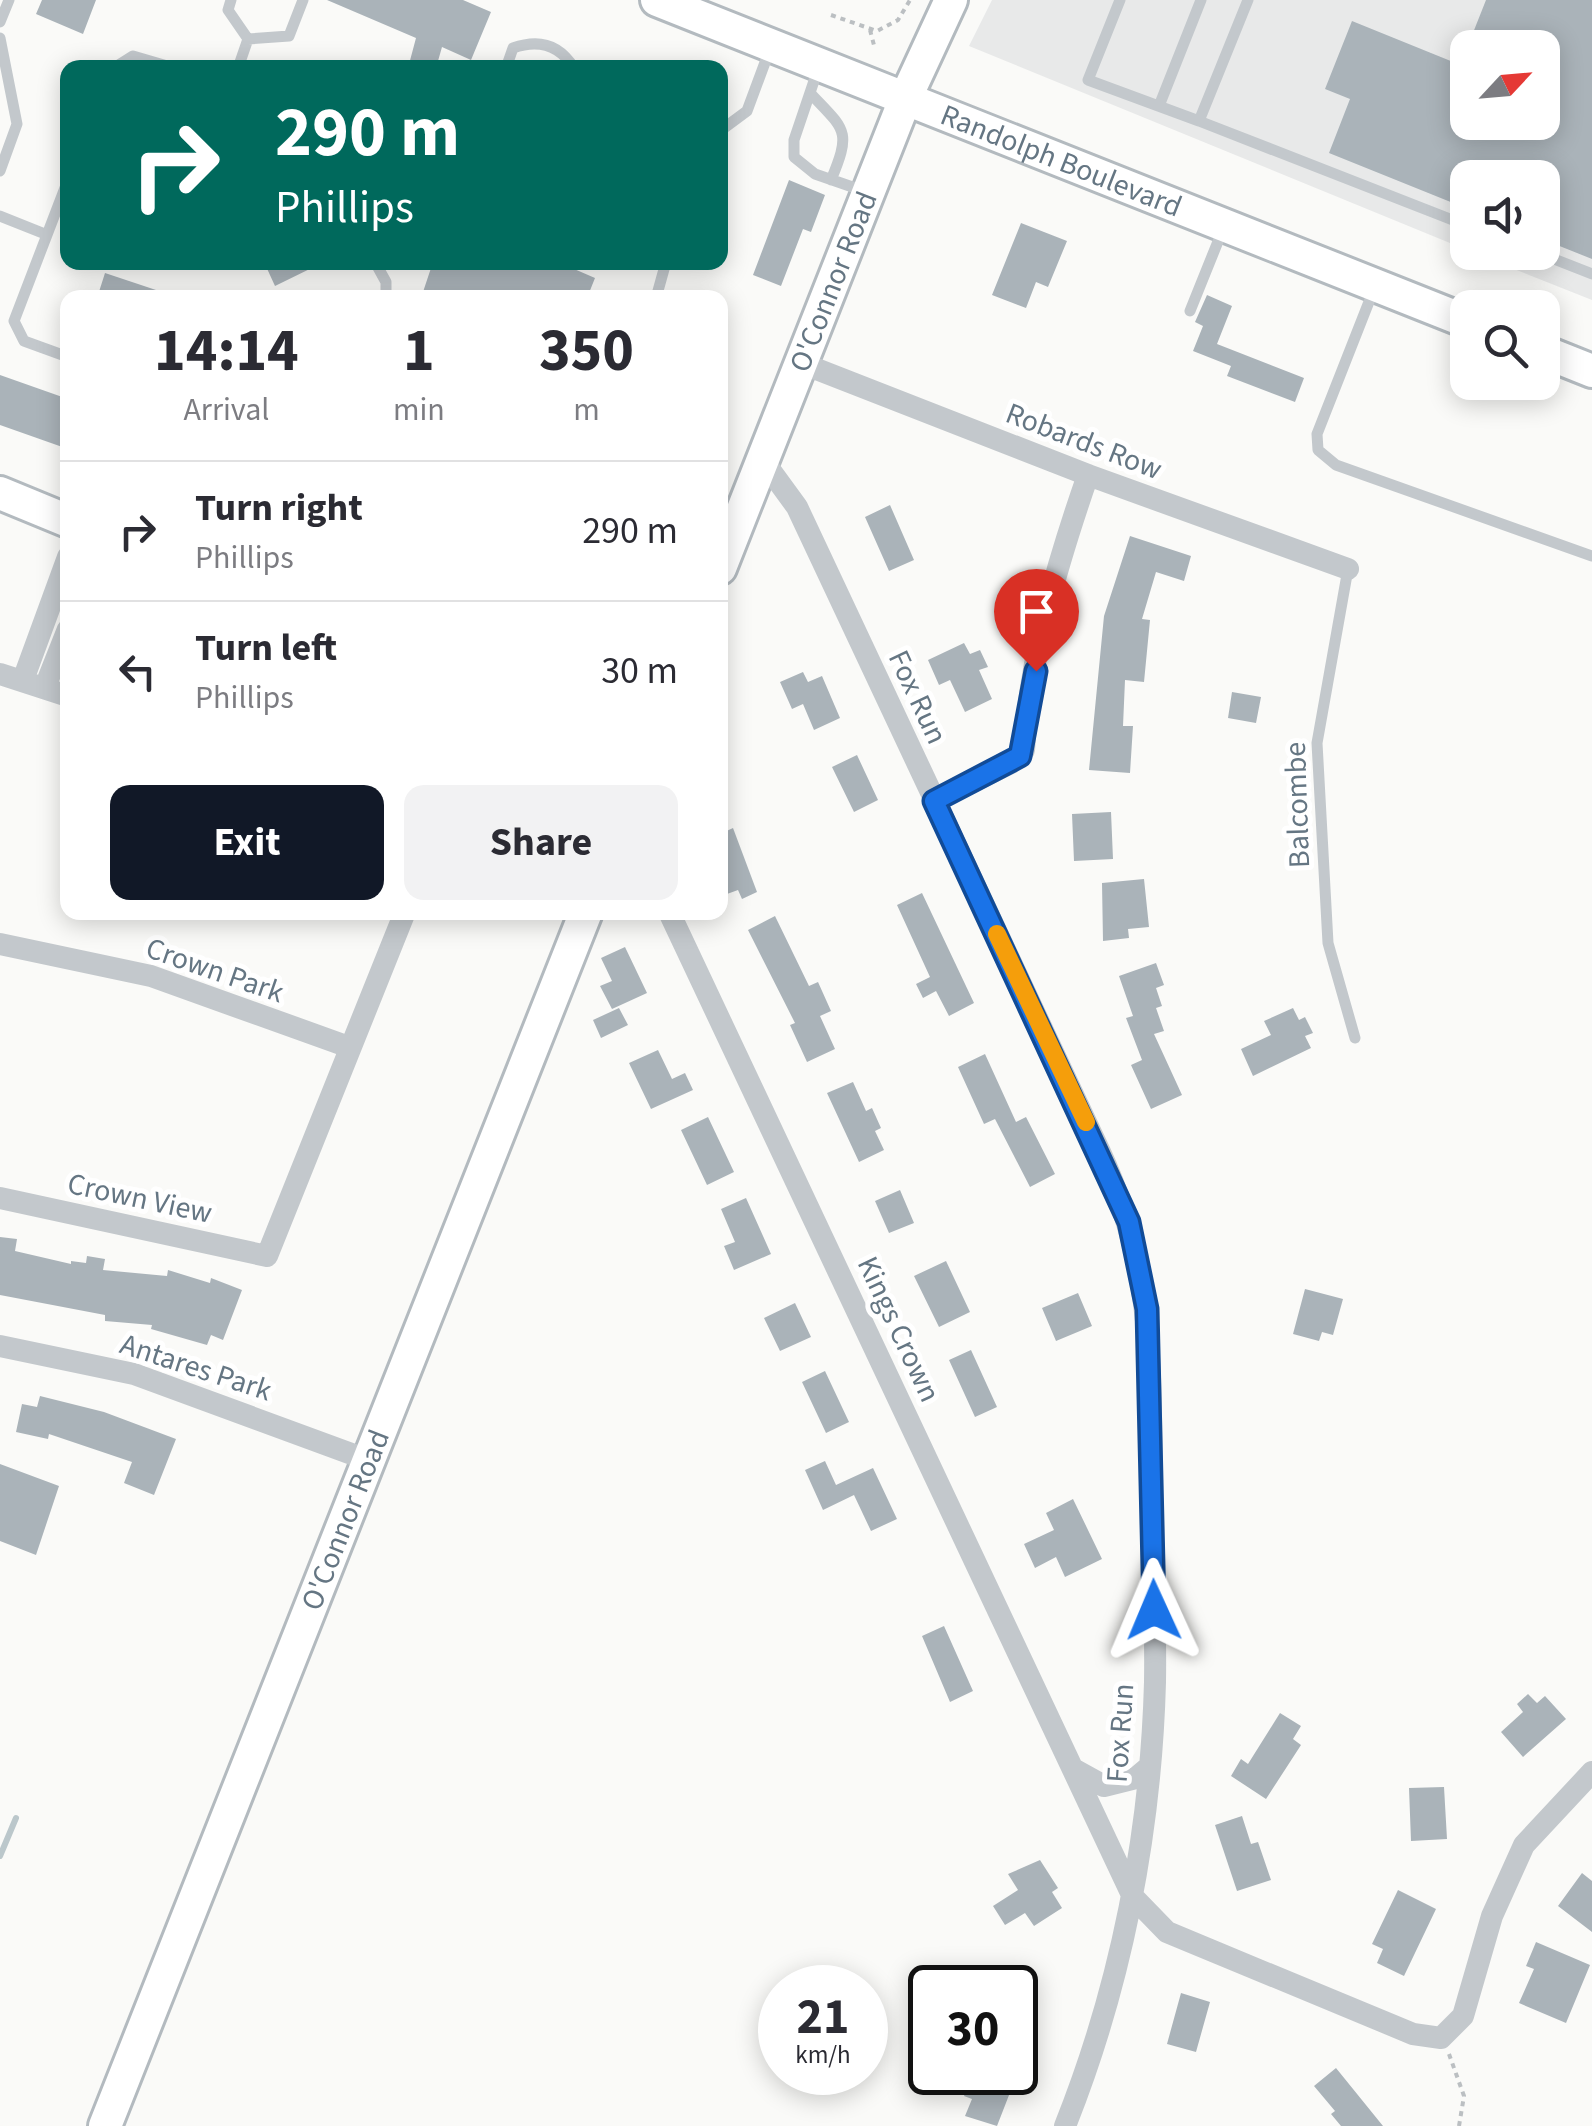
<!DOCTYPE html>
<style>
:root{--surface:#fff;--page:#f2f2f3;--text:#2b2b33;--muted:#7c7c81;--line:#e1e1e2;--accent:#111827}
body{margin:0;font-family:"Source Sans 3",sans-serif;background:var(--page);color:var(--text);height:100vh;display:flex;flex-direction:column;font-size:38px;white-space:nowrap}
*{box-sizing:border-box;margin:0}
p{font-size:32px;color:var(--muted)}
.icon{flex:none;width:55px;height:55px;fill:none;stroke:currentColor;stroke-width:2;stroke-linecap:round;stroke-linejoin:round}
.map{position:relative;flex:1;overflow:hidden}
.drawer{position:absolute;left:60px;top:290px;width:668px;height:630px;display:flex;flex-direction:column;background:var(--surface);border-radius:20px;box-shadow:0 5px 25px #0003}
.drawer>*{flex:none}
.hud{position:absolute;left:60px;top:60px;width:668px;height:210px;border-radius:20px;box-shadow:0 5px 25px #0003;background:#00695c;color:#fff;overflow:hidden}
.needle{width:65px;rotate:64deg}
.controls{position:absolute;left:1450px;top:30px;display:grid;gap:20px}
.controls a{display:grid;place-items:center;width:110px;height:110px;border-radius:20px;background:var(--surface);box-shadow:0 5px 25px #0003;font-size:50px}
.speed{position:absolute;left:758px;top:1965px;display:flex;gap:20px;font-size:50px;font-weight:700;text-align:center}
.speed>*{display:grid;place-content:center;width:130px;height:130px;border-radius:50%;background:var(--surface);box-shadow:0 5px 25px #0003;line-height:1}
.speed small{font-size:25px;font-weight:400}
.speed .limit{border:5px solid #111;border-radius:15px;background:#fff;color:#111}
.pin{position:absolute;display:grid;place-items:center;width:85px;height:85px;color:#fff;margin:-102px -42px;border-radius:50% 50% 50% 0;rotate:-45deg;box-shadow:0 0 10px #0007}
.pin .icon{rotate:45deg}
.me{position:absolute;width:110px;margin:-55px;rotate:359deg;stroke-linejoin:round;filter:drop-shadow(0 0 8px #0008)}
.turn{display:flex;align-items:center;gap:35px;height:210px;padding:0 50px;font-size:45px}
.turn .icon{width:130px;height:130px;stroke-width:2.5}
.turn b{display:block;font-size:70px;line-height:85px}
.eta{display:flex;justify-content:space-evenly;align-items:center;height:170px;text-align:center}
.eta b{font-size:60px;font-weight:700;line-height:70px}
.action{display:flex;gap:20px;margin-top:auto;padding:20px 50px}
.action a{flex:1;height:115px;border-radius:20px;background:var(--accent);color:#fff;font-size:40px;font-weight:700;line-height:115px;text-align:center}
.action a+a{background:var(--page);color:var(--text)}
ul{padding:0;list-style:none}
li{display:flex;align-items:center;gap:30px;height:140px;padding:0 50px;border-top:2px solid var(--line)}
li div{flex:1}
li b{display:block;font-size:38px}
li em{font-style:normal}
.map>svg:first-child{display:block}
.built{fill:#e8e9e9;fill-rule:evenodd}
.lines{fill:none;stroke-linecap:round;stroke-linejoin:round}
.stream{stroke:#bbc7cb;stroke-width:6}
.building{fill:#aab3b9}
.secondary-casing{stroke:#b3babf;stroke-width:38}
.path{stroke:#bbbfc2;stroke-width:4;stroke-dasharray:5 5;stroke-linecap:butt}
.lane{stroke:#c3c8cc;stroke-width:11}
.street{stroke:#c3c8cc;stroke-width:22}
.secondary{stroke:#fff;stroke-width:32}
.route-casing{stroke:#114b97;stroke-width:25}
.route{stroke:#1a73e8;stroke-width:18}
.slow{stroke:#f59e0b;stroke-width:18}
.labels{text-anchor:middle;stroke-width:10;stroke-linejoin:round;paint-order:stroke}
.street-label{font-size:30px;fill:#657683;stroke:#fff}
</style>
<div class="map">
<svg width="1592" height="2126" viewBox="0 0 1592 2126">
<rect width="100%" height="100%" fill="#fafaf8"/>
<path class="built" d="M992,0h600v300l-118,-47 68,-1v-74h-74l-1,72 -498,-204zM1468,48h74v74h-74z"/>
<g class="lines">
<path class="stream" d="M0,1856l16,-38"/>
</g>
<path class="building" d="M42,0h54l-13,34 -47,-20z
M327,0h136l28,12 -20,48 -29,-13 -6,21h-28l8,-30z
M1486,0h106v259l-50,-20v-61h-74v31l-139,-56 21,-54 -25,-10 27,-68 116,47v54h74v-74h-75z
M789,180l36,15 -14,37 -8,-3 -22,57 -28,-11z
M1021,223l46,18 -19,46 -12,-5 -10,26 -34,-13z
M264,262h60l-49,24z
M433,262h125l37,16 -8,20h-166z
M105,273l66,22 -1,3h-73z
M1207,295l25,11 -15,38 87,34 -9,24 -68,-26 4,-10 -38,-15 10,-25 -8,-4z
M0,375l68,24v50l-68,-24z
M890,505l24,55 -25,11 -24,-54z
M1130,536l61,20 -7,25 -28,-9 -14,47 8,1 -6,62 -19,-2 -2,46h10l-3,47 -41,-3 15,-154z
M964,643l6,11 10,-4 8,17 -9,3 13,29 -27,13 -15,-32 -11,5 -11,-25z
M803,672l5,10 14,-6 18,42 -26,12 -11,-26 -11,5 -12,-27z
M1232,692l29,5 -5,26 -28,-5z
M857,755l21,45 -24,12 -22,-45z
M1111,812l2,47 -39,2 -2,-47z
M733,828l24,64 -15,7 -4,-9 -11,4 -7,-15v-45z
M1144,879l5,48 -21,2 1,9 -26,3 -1,-58z
M922,893l52,110 -25,13 -13,-25 -13,7 -7,-14 14,-7 -33,-72z
M775,916l34,70 9,-4 13,29 -11,5 15,33 -28,13 -17,-37 5,-2 -47,-93z
M625,947l22,46 -35,16 -12,-23 12,-5 -11,-23z
M1156,963l8,22 -8,3 6,18 -6,2 8,23 -10,3 28,61 -31,14 -20,-44 11,-5 -16,-42 7,-2 -14,-40z
M619,1008l9,17 -27,13 -8,-18z
M1293,1008l6,12 6,-3 8,16 -8,3 6,12 -58,28 -12,-27 30,-14 -7,-14z
M658,1050l14,29 13,-6 8,17 -42,19 -22,-46z
M985,1054l31,68 10,-5 29,57 -25,13 -35,-68 -11,5 -26,-57z
M853,1082l13,29 6,-3 9,20 -6,3 9,19 -25,12 -32,-69z
M708,1117l26,55 -27,13 -26,-55z
M900,1190l14,33 -25,10 -14,-32z
M746,1198l25,56 -37,16 -10,-24 11,-4 -14,-33z
M0,1237l17,2 -2,12 56,13v-3l15,2 1,-7 18,3 -2,11 64,6 1,-6 42,13 1,-5 31,12 -19,50 -12,-5 -4,10 -56,-16 1,-4 -47,-4v-6l-105,-20z
M946,1261l24,51 -31,15 -25,-51z
M1305,1289l38,10 -10,36 -11,-3 -3,9 -26,-7z
M1078,1293l14,33 -36,15 -14,-33z
M795,1303l16,34 -31,14 -16,-33z
M971,1350l26,57 -22,10 -26,-57z
M825,1371l24,51 -23,11 -24,-51z
M40,1396l64,16 72,27 -22,56 -30,-12 8,-21 -83,-28 -1,5 -32,-7 6,-28 15,3z
M825,1461l11,24 37,-17 24,51 -26,12 -17,-36 -31,15 -18,-40z
M0,1464l59,22 -23,69 -36,-14z
M1073,1499l29,60 -37,18 -9,-20 -21,11 -11,-24 30,-14 -8,-17z
M944,1626l29,65 -23,11 -28,-66z
M1528,1694l9,9 8,-7 21,23 -43,38 -22,-25 22,-20 -6,-8z
M1280,1713l21,13 -8,13 8,6 -35,54 -35,-23 10,-17 7,5z
M1444,1787l3,52 -36,2 -2,-53z
M1242,1816l9,28 7,-2 13,38 -34,11 -22,-66z
M1040,1860l18,28 -6,4 10,16 -28,18 -9,-13 -20,12 -12,-19 25,-16 -10,-16z
M1582,1873l10,8v51l-34,-26z
M1398,1890l38,19 -32,67 -27,-13 6,-14 -11,-5z
M1536,1942l54,23 -24,58 -47,-20 15,-34 -8,-3z
M1181,1993l29,9 -14,50 -29,-8z
M1336,2068l47,58h-42l-10,-12 4,-3 -21,-25z
M973,2072h45l-21,54 -32,-10 7,-17 -8,-3z"/>
<g class="lines">
<g class="secondary-casing">
<g id="secondary">
<path id="s1" d="M657,0l811,322"/>
<path d="M1542,351l50,20"/>
<path d="M0,493l68,28"/>
<path id="s2" d="M720,568l186,-471 45,-97"/>
<path id="s3" d="M105,2126l481,-1214"/>
</g>
</g>
<path class="path" d="M831,15l46,16 21,-11 12,-20
M870,30l5,19
M1449,2054l15,42 -5,30"/>
<path class="lane" d="M231,0l-3,10 20,29
M1120,0l-32,80 111,41
M1248,0l-49,121 269,105
M0,22l9,-22
M0,38l17,86 -17,47
M248,39l41,-3 14,-36
M114,68l19,-12 41,12
M238,68l10,-29
M506,68l7,-20c25,-9 46,-4 61,20
M818,69l-24,71v17l21,17 49,17
M810,93c35,37 42,37 21,87
M1159,106l42,-106
M720,131l27,-20 23,-62
M68,180l-54,141 10,20 44,16
M0,216l45,18
M1536,252l56,22
M375,262l11,20v16
M1374,289l-57,145 1,16 18,15 256,91
M656,298l10,-36
M1190,311l33,-82
M1348,569l-31,174 11,200 27,95"/>
<path class="street" d="M801,363l287,112 260,94
M762,459l35,48 303,645c56,120 50,220 52,348 1,61 4,122 3,182 -4,151 -34,304 -90,444
M0,674l68,22
M23,680l45,-123
M45,687l23,-58
M934,801l77,-38 13,-13c6,-94 33,-186 64,-275
M669,912l464,985 34,35 246,102 28,4 22,-22 29,-100 32,-71 68,-73
M0,944l151,32 198,71
M0,1198l267,58 138,-344
M0,1346l134,28 234,86
M1075,1770l29,16 32,-8 13,-11"/>
<use href="#secondary" class="secondary"/>
</g>
<g class="lines">
<g class="route-casing">
<path id="route" d="M1036,671l-16,85 -86,45 195,421 18,87 7,301"/>
</g>
<use href="#route" class="route"/>
<path class="slow" d="M997,934l89,188"/>
</g>
<g class="labels">
<g class="street-label">
<text dy="10" stroke="none"><textPath href="#s1" startOffset="435">Randolph Boulevard</textPath></text>
<text dy="10" stroke="none"><textPath href="#s2" startOffset="308">O'Connor Road</textPath></text>
<text transform="translate(1084 441) rotate(21)" y="10">Robards Row</text>
<text transform="translate(918 697) rotate(65)" y="10">Fox Run</text>
<text transform="translate(1297 805) rotate(-92)" y="10">Balcombe</text>
<text transform="translate(215 970) rotate(19)" y="10">Crown Park</text>
<text transform="translate(140 1198) rotate(12)" y="10">Crown View</text>
<text transform="translate(899 1329) rotate(65)" y="10">Kings Crown</text>
<text transform="translate(196 1367) rotate(18)" y="10">Antares Park</text>
<text dy="10" stroke="none"><textPath href="#s3" startOffset="652">O'Connor Road</textPath></text>
<text transform="translate(1120 1733) rotate(-86)" y="10">Fox Run</text>
</g>
</g>
</svg>
<div class="controls">
<a><svg class="needle" viewBox="-14 -14 28 28"><path d="M0-13l5 13h-10z" fill="#e53935"/><path d="M0 13l5-13h-10z" fill="#7c7c81"/></svg></a>
<a><svg class="icon" aria-label="sound" viewBox="0 0 24 24"><path d="M4 9h4l5-4v14l-5-4H4zM17 9q2 3 0 6"/></svg></a>
<a><svg class="icon" aria-label="search" viewBox="0 0 24 24"><circle cx="10" cy="10" r="6"/><path d="M15 15l6 6"/></svg></a>
</div>
<div class="speed"><div>21<small>km/h</small></div><div class="limit">30</div></div>
<div class="pin" style="left:1036px;top:671px;background:#d93025"><svg class="icon" aria-label="arrive" viewBox="0 0 24 24"><path d="M6 21V4h12l-3 4 3 4H6"/></svg></div>
<svg class="me" style="left:1154px;top:1610px" viewBox="-20 -20 40 40"><path d="M0-17L14 15 0 8-14 15z" fill="#1a73e8" stroke="#fff" stroke-width="4"/></svg>
<div class="hud">
<div class="turn"><svg class="icon" aria-label="right" viewBox="0 0 24 24"><path d="M7 20v-9h11M14 6l5 5-5 5"/></svg><div><b>290 m</b>Phillips</div></div>
</div>
<section class="drawer">
<div class="eta">
<div><b>14:14</b><p>Arrival</p></div>
<div><b>1</b><p>min</p></div>
<div><b>350</b><p>m</p></div>
</div>
<ul>
<li><svg class="icon" aria-label="right" viewBox="0 0 24 24"><path d="M7 20v-9h11M14 6l5 5-5 5"/></svg><div><b>Turn right</b><p>Phillips</p></div><em>290 m</em></li>
<li><svg class="icon" aria-label="left" viewBox="0 0 24 24"><path d="M17 20v-9H6M10 6l-5 5 5 5"/></svg><div><b>Turn left</b><p>Phillips</p></div><em>30 m</em></li>
</ul>
<div class="action"><a>Exit</a><a>Share</a></div>
</section>
</div>
